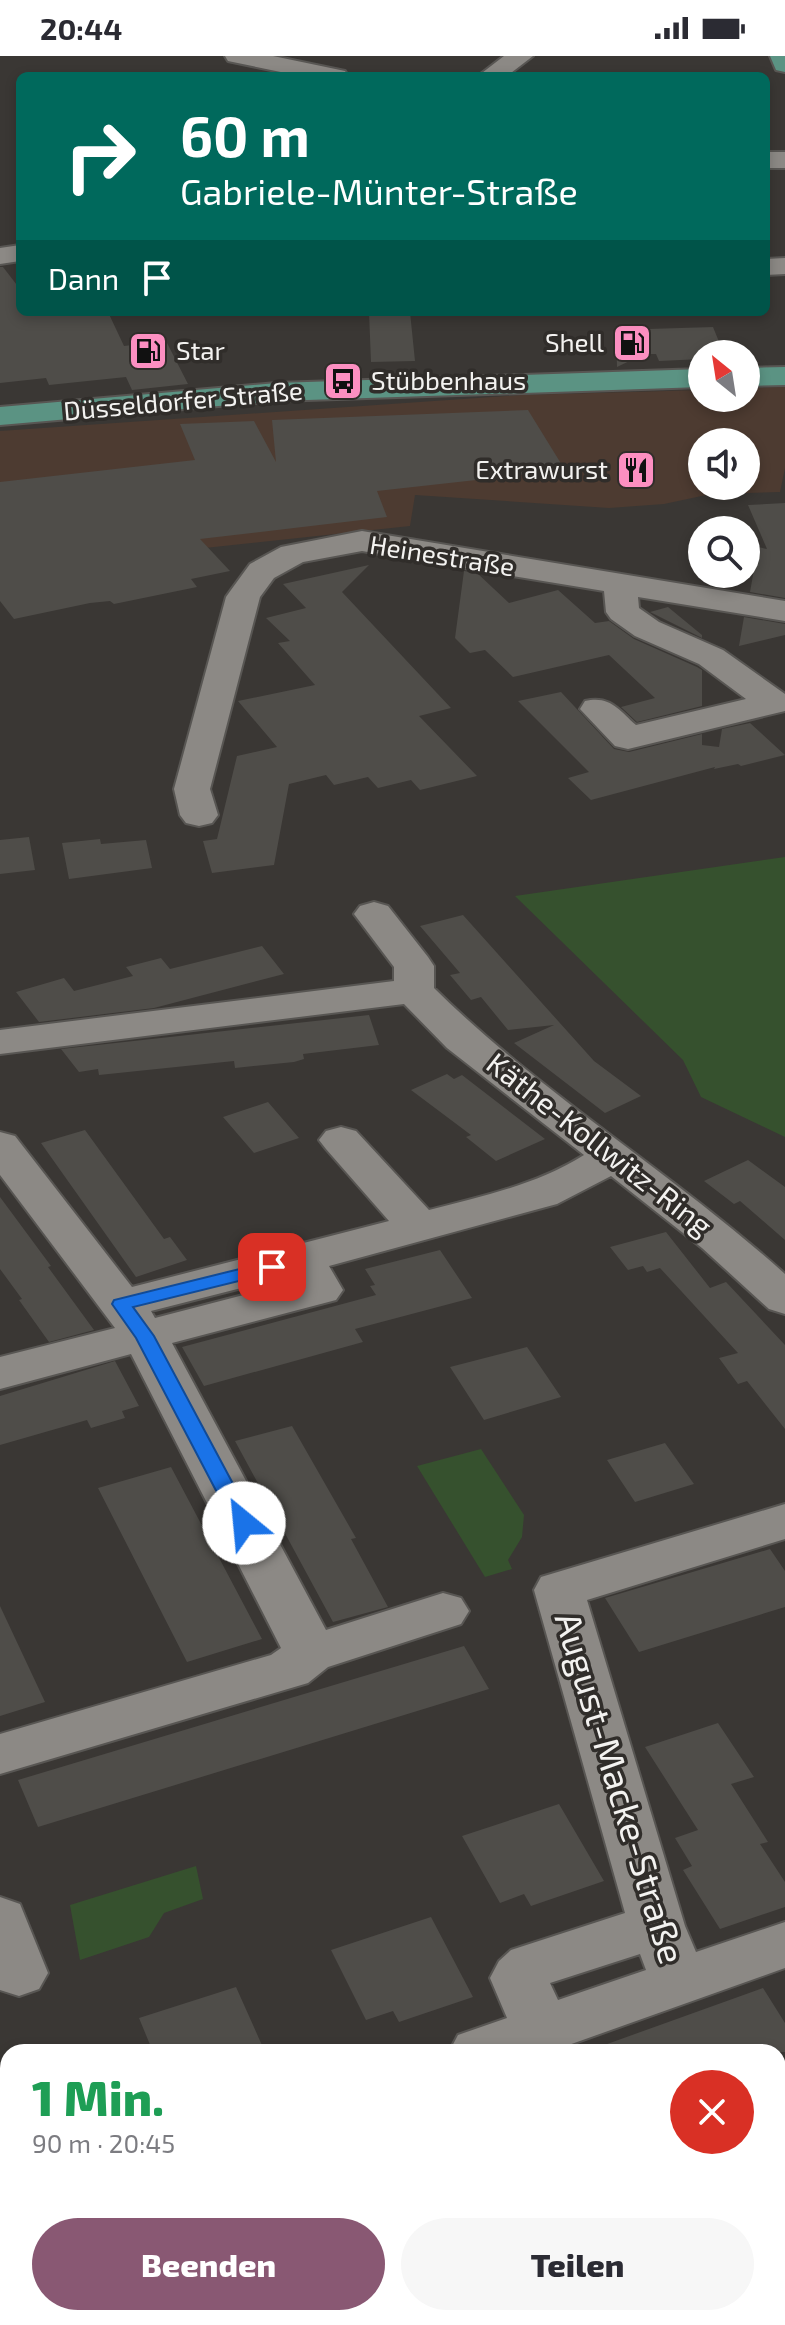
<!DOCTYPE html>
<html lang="de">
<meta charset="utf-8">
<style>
:root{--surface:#fff;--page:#f7f7f7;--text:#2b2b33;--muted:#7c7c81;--accent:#895873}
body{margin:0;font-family:"Exo 2",sans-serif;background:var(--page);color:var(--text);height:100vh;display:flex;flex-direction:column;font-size:30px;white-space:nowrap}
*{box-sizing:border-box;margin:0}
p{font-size:26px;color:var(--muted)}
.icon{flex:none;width:44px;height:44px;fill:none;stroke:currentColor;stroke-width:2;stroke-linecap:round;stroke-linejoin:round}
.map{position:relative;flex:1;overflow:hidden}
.side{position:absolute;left:0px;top:1988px;width:786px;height:282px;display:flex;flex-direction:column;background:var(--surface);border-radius:24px 24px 0 0;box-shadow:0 4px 12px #0003}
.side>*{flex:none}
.guide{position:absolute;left:16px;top:16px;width:754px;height:244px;border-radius:12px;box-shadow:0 4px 12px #0003;background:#00695c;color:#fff;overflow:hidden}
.needle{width:52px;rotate:330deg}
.fabs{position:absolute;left:688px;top:284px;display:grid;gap:16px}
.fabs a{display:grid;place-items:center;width:72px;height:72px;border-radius:50%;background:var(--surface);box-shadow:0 4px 12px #0003;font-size:40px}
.pin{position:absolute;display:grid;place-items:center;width:68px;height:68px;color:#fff;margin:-34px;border-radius:16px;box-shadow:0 4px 12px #0006}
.me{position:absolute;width:88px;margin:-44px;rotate:332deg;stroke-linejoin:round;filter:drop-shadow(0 0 6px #0008)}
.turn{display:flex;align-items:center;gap:28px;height:168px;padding:0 32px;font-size:36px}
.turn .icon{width:104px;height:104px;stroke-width:2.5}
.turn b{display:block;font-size:56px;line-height:68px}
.then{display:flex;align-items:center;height:76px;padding:0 32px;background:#0003;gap:16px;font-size:30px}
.round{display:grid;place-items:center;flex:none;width:84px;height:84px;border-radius:42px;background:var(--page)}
.summary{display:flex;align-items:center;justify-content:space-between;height:136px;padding:0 32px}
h1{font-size:48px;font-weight:800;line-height:60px;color:#1e9e55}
.cta{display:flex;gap:16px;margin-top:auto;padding:16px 32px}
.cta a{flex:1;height:92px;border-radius:48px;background:var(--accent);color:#fff;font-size:32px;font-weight:800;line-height:92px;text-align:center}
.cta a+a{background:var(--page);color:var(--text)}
.status{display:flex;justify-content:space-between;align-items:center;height:56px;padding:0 40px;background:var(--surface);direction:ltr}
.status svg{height:22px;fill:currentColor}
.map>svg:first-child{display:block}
.commercial{fill:#4d3b31;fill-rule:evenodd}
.green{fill:#36512e}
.building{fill:#4f4d49}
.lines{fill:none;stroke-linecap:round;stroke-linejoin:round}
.minor-casing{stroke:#585653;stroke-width:4}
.major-casing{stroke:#585653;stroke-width:4}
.minor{fill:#8c8985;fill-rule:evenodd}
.major{fill:#5b9383;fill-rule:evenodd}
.route{fill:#1a73e8;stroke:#114b97;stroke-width:2}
.labels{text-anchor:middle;stroke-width:7;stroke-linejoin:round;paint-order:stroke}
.far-poi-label{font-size:26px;fill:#f3f2f0;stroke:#302d2a;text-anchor:end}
.far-street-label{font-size:26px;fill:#f3f2f0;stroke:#302d2a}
.street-label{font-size:30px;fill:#f3f2f0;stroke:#302d2a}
.near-street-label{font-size:36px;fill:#f3f2f0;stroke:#302d2a}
</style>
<div class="status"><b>20:44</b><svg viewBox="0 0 49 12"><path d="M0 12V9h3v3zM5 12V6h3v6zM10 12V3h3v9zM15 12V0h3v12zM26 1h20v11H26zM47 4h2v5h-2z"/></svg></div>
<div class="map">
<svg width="785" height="2269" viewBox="0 0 785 2269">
<rect width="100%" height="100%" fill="#3a3734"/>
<path class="commercial" d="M785,331v81l-5,24 -69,2 -47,10 -55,4 -194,-13 -5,31 -410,44v-139l522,-36 180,-5v8h44v-10zM702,386h44v44h-44z"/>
<path class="green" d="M785,801v280l-84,-40 -18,-37 -168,-164z
M481,1393l43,66 -2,22 -14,23 4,9 -27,8 -68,-111z
M196,1810l7,33 -39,14 -15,24 -69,23 -10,-55z"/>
<path class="building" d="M0,211h3l17,22v23h88l16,34 42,-5 22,43 -56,6 -6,-13 -77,8 -3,-7 -46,5z
M369,256h41l5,49 -44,1z
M713,271l11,27h-22v5l-43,2 -3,-7h-12l-27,13 -1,-37z
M528,354l37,60 -188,21 10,26 -187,22 30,32 -39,8 6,8 -83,17 -4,-3 -20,2 -76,16 -14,-18v-119l195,-22 -15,-36 74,-3 22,41 -4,-42z
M785,447v95l-35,-6 8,-45 9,2 -19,-44z
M369,509l-27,27 109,116 -32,8 58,60 -57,14 -9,-10 -33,8 -10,-11 -34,8 -8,-10 -37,9 -15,81 -62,8 -9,-32 14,-2 20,-83 40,-9 -39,-46 77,-16 -37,-42 12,-2 -24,-23 40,-10 -23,-24z
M464,515l13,2 32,30 49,-13 37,33 14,-2 25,18 63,28 5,3v36l-65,16 -16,-15 34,-9 -46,-43 -96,22 -28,-27 -15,3 -15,-15z
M668,551l34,28v3l-52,-26z
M744,561l41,7v11l-46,11z
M561,636l53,57 15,3 73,-18v11l17,2 3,-18 28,-6 35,32 -44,11 -3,-2 -24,5 1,-2 -124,33 -23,-22 21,-6 -71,-71z
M29,781l6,33 -35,4v-34z
M100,783l1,5 45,-4 6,28 -83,11 -7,-36z
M463,859l131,146 47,35 -36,17 -91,-70 40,-18 -46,5 -27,-33 -10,3 -21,-25 10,-2 -40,-47z
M262,890l22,28 -130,34 -115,14 -23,-30 48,-14 10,13 59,-15 -7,-9 35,-9 9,11z
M369,959l10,30 -76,9 1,5 -10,3 -59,6 -1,-7 -135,14 -1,-6 -19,3 -18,-23z
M447,1018l7,5 8,-4 83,64 -49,22 -30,-24 5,-2 -60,-45z
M268,1046l31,36 -45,15 -31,-36z
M85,1074l79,109 6,-2 17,23 -51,17 -95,-134z
M748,1104l37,27v53l-45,-39 -6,3 -30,-23z
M0,1141l51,69 -3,1 46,63 -45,12 -30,-42 3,-1 -22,-30z
M666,1176l44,56 16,-6 59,63v84l-38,-48 -9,3 -19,-26 19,-5 -78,-85 -13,4 -4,-6 -15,4 -18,-23z
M440,1194l32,48 -117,31 8,13 -159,44 -22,-39 194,-52 -6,-9 5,-1 -10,-16z
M527,1291l34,50 -77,23 -34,-53z
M115,1305l24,45 -17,5 3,7 -34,10 -4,-8 -87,25v-49z
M292,1370l64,112 -5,1 37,68 -55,15 -98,-181z
M665,1387l29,41 -59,18 -28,-42z
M171,1411l91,172 -75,23 -89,-174z
M770,1493l15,22v36l-146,45 -34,-54z
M0,1550l45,96 -45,14z
M464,1590l25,43 -451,138 -20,-47z
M718,1667l36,54 -23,7 37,58 -8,2 25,38v25l-65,22 -37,-59 9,-4 -17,-28 23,-8 -53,-83z
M559,1748l45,77 -73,25 -7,-12 -24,9 -38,-67z
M431,1861l42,80 -74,25 -6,-11 -27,9 -35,-70z
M236,1931l29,65h-112l-14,-34z
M763,1932l22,35v29h-188l-1,-4z"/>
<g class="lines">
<g class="minor-casing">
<path id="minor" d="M225,0h48l72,15 3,5h-48l-72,-15z
M504,0h29l-26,20h-29z
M766,96h19v16h-19z
M20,189v16l-20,3v-16z
M785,202v16l-19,1v-16z
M362,475l423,70v20l-147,-24 1,11 20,14 64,28 62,44v17l-157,38 -13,-3 -35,-37 5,-8c25,-6 34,9 51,24l110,-26 -47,-35 -64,-28 -24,-17 -5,-7 -2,-21 -242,-40 -59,11 -29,16 -14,19 -50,192 8,26 -6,8 -13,3 -13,-3 -6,-8 -6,-26 52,-192 5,-7 19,-26 31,-17z
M374,846l14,4 40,51 6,9v22c107,106 239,185 351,286v40l-16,-5 -67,-61 -91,-72 -54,28 -228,62 14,24 -7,10 -164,43 154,287 117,-37 18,5 8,13 -8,13 -133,43 -20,16 -308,91v-40l271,-79 10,-7 -150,-294 -131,35v-32l115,-29 -115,-153v-43l15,4 117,151 257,-66 -63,-72 -7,-9 7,-9 15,-4 15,4 73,79c54,-14 107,-25 155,-55l-137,-107 -43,-44 -404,50v-24l394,-49v-14l-40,-53 6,-8zM289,1220l4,6 -138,36 -4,-7z
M785,1448v35l-198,61 98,326 11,26 89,-30v46l-236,84h-100l9,-17 49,-17 -17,-40 9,-17 12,-11 114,-37 -91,-323 7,-13zM640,1898l6,16 -88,30 -8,-17z
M0,1841l20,7 28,69 -9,16 -20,7 -19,-6z
M15,2262h64v7h-64z
M542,2262h64l2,7h-64z"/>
</g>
<g class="major-casing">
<path id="major" d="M770,0h15v16l-9,-2z
M785,311v18l-39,1v-18z
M702,313v18l-425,14 -277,24v-18l277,-24z"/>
</g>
<use href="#minor" class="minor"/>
<use href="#major" class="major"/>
</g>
<path class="route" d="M272,1205l7,1 2,5 -2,4 -146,36 21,29 100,187 -3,5h-15l-3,-5 -97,-185 -24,-34 2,-4z"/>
<defs>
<g id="fuel-square" transform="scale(2)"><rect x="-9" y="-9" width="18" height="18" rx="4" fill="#fc8fc1" stroke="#302d2a"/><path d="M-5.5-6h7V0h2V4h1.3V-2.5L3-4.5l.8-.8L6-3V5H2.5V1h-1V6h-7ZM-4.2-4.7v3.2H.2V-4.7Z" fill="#111"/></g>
<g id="bus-square" transform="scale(2)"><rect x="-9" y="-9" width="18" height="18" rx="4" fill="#fc8fc1" stroke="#302d2a"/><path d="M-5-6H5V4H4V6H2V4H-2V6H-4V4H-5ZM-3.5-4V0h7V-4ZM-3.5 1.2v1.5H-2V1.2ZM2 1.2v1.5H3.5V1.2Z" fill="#111"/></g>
<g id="restaurant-square" transform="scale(2)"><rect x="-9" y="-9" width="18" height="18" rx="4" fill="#fc8fc1" stroke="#302d2a"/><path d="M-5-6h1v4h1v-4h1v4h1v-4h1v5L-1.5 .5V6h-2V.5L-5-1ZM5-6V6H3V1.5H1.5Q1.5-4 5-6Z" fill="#111"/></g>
</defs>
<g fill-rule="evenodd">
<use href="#fuel-square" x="632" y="287"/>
<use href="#fuel-square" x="148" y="295"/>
<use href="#bus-square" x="343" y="325"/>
<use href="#restaurant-square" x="636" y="414"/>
</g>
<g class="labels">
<g class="far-poi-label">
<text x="604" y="296">Shell</text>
<text x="176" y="304" text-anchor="start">Star</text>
<text x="371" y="334" text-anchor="start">Stübbenhaus</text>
<text x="608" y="423">Extrawurst</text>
</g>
<g class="far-street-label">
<text transform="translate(183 345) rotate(-5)" y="9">Düsseldorfer Straße</text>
<text transform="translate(442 500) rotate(9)" y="9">Heinestraße</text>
</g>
<g class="street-label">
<text transform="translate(599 1089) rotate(38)" y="10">Käthe-Kollwitz-Ring</text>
</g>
<g class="near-street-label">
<text transform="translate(620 1732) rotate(73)" y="13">August-Macke-Straße</text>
</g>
</g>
</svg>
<div class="fabs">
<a><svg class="needle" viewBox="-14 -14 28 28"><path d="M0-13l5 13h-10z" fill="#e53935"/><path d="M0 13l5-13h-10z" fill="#7c7c81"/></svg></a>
<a><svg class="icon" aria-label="sound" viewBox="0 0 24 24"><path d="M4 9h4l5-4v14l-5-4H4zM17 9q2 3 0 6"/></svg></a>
<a><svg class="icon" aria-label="search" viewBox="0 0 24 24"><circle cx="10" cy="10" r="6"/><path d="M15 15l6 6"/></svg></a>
</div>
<div class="pin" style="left:272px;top:1211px;background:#d93025"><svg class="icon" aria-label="arrive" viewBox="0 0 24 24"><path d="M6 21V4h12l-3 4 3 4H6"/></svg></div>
<svg class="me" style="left:244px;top:1467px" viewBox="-20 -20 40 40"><circle r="19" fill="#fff"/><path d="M0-13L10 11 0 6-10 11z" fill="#1a73e8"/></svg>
<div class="guide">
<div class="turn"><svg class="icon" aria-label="right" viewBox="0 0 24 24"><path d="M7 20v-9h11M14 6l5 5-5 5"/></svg><div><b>60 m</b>Gabriele-Münter-Straße</div></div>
<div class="then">Dann<svg class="icon" aria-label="arrive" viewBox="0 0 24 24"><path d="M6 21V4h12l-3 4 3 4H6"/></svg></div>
</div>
<section class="side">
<div class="summary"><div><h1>1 Min.</h1><p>90 m · 20:45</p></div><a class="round" style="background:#d93025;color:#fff"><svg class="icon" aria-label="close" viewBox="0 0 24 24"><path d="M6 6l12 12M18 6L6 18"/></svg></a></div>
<div class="cta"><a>Beenden</a><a>Teilen</a></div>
</section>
</div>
